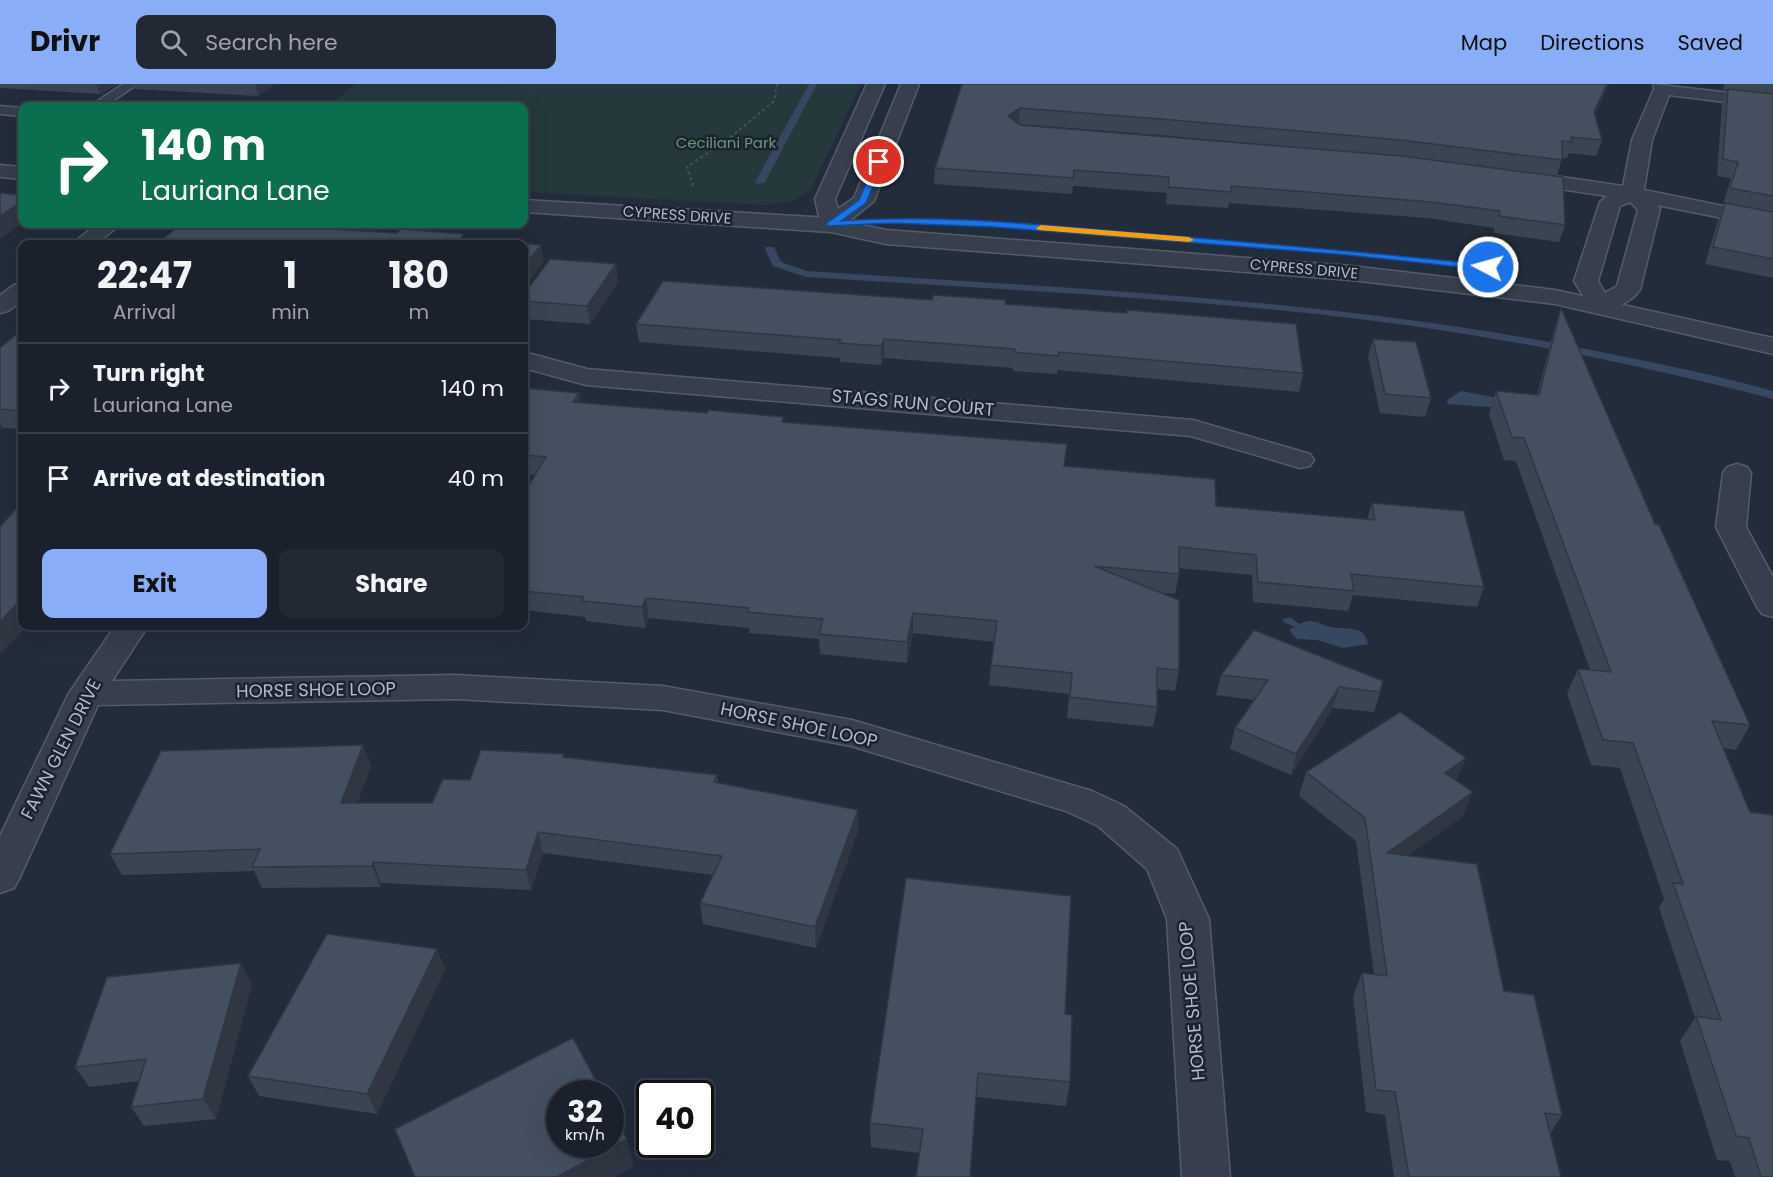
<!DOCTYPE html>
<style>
:root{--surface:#1a212c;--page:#232934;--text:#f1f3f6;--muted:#9fa3a9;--line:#383e48;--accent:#89adf6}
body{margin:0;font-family:Poppins,sans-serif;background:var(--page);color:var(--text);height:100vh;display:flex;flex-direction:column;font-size:22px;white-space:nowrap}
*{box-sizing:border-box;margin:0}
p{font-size:20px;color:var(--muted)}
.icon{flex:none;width:33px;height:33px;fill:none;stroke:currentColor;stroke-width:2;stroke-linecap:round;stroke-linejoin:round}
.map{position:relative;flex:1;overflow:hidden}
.sheet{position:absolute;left:18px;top:156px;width:510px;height:390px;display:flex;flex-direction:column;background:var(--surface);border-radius:12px;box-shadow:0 6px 24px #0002,0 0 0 2px var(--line)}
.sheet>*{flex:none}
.hud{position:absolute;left:18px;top:18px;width:510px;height:126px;border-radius:12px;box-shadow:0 6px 24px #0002,0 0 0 2px var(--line);background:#0b6e4f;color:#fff;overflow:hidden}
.speed{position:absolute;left:546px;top:996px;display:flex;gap:12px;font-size:30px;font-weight:700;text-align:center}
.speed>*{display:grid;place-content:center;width:78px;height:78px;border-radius:50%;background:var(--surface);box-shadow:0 6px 24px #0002,0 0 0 2px var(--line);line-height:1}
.speed small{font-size:15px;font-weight:400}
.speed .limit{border:3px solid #111;border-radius:9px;background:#fff;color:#111}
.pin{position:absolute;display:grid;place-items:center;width:51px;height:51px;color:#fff;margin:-26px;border:3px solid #fff;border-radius:50%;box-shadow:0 2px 6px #0007}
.me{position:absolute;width:66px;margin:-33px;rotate:276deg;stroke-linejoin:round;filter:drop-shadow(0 0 4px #0008)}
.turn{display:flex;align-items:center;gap:21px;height:126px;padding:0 24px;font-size:27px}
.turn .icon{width:78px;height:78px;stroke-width:2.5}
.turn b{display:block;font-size:42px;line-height:51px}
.eta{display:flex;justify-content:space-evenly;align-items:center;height:102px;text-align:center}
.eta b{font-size:36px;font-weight:700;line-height:42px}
.cta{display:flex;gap:12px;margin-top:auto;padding:12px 24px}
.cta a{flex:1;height:69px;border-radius:12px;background:var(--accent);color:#111;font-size:24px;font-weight:700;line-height:69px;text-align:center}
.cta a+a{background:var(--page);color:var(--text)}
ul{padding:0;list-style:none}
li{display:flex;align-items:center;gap:18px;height:90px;padding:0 24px;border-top:2px solid var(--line)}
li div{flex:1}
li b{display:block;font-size:22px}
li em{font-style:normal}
header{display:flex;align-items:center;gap:36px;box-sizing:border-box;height:84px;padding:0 30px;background:var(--accent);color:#111}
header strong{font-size:28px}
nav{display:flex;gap:33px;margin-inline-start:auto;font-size:21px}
.search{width:420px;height:54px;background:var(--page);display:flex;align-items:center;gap:15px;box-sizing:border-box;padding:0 21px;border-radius:12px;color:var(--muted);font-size:22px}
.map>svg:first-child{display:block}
.green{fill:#25383c}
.water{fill:#374762}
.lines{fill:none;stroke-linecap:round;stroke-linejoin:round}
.stream{fill:#374762;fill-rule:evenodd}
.service-casing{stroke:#555c69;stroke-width:3}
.minor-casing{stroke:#555c69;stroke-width:3}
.tertiary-casing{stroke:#555c69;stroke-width:3}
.path{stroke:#43555a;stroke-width:2;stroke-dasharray:3 3;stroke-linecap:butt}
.service{fill:#373e4c;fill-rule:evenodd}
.minor{fill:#373e4c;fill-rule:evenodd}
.tertiary{fill:#373e4c;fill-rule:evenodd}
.wall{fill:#3a4453;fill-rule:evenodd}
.shaded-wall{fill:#303743}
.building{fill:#444f60;stroke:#303743;stroke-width:1.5}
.route{fill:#1a73e8;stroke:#114b97;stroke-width:1.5}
.slow{fill:#f59e0b}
.labels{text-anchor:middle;stroke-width:5;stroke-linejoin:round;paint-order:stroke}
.far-park-label{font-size:15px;fill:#6a9877;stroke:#1c2330}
.far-street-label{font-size:15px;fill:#b2b9c7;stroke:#1c2330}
.street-label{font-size:18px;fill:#b2b9c7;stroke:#1c2330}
</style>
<header>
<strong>Drivr</strong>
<div class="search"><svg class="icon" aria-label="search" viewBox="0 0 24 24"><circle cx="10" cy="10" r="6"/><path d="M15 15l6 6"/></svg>Search here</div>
<nav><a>Map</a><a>Directions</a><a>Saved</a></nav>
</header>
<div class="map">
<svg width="1773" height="1093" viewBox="0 0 1773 1093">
<rect width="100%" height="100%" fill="#232c3b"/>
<path class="green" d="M356,0h505l-51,107 -20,11 -25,3 -241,-13v-86h-197z"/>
<path class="water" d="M1461,307l42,8 -3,9 -52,-4 -1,-4z
M1290,533l9,7c15,-7 18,0 32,3 14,3 34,-3 37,17l-25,4 -26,-8 -20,-1 -6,-6 -1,-4 5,-2 -12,-5v-3z"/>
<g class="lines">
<path class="stream" d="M809,0h8l-52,98 -8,2 -2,-2z
M766,163h8l7,15 26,9c269,18 539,28 804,83 54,11 109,22 162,37v8c-108,-28 -216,-51 -327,-68 -211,-32 -427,-40 -640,-54l-33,-11 -8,-17z"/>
<g class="service-casing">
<path id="service" d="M123,0h15l-33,22h-15z
M0,22l22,2v8l-22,-2z"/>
</g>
<g class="minor-casing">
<path id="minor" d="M1653,0l120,14v10l-104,-13 -17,45 -8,50 129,26v12l-116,-23 3,4 -20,81c-9,13 -34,24 -48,20l-18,-29 26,-79 7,-6 -87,-13 -7,-2 -3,-4 3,-4 7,-2 103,15 9,-46 22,-51zM1630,118l8,8 -21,76 -12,7 -7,-12 22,-75z
M0,81l22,2v12l-22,-2z
M524,116l306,18 8,2 3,5 -3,5 -8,2 -306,-20z
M97,140h24l-25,20h-24z
M22,199v18l-14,10 -8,2v-18l14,-10z
M524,268l63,17 606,51 117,34 4,6 -4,6 -10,2 -109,-32 -605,-51 -62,-17z
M1737,380l10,3 4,6 -5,54 27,50v40l-11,-3 -5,-7 -41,-80 7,-54 4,-6z
M115,542h33l-36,55 343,-6 208,11 189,34 240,71 32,15 53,43 32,70 21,258h-48l-15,-258 -20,-50 -49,-43 -32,-15 -215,-65 -188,-36 -208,-11 -357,6 -78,172 -6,11 -14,5v-57l69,-143z"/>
</g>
<g class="tertiary-casing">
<path id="tertiary" d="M867,0h18l-50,115 3,10 16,-11 47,-114h18l-45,117 -26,21 38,8 465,36 204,24 218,48v16l-218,-50 -204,-24 -465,-36 -64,-14 -7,-31z"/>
</g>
<path class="path" d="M693,102l-6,-19 45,-31 42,-35 3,-17"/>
<use href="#service" class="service"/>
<use href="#minor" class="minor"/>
<use href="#tertiary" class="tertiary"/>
</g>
<path class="wall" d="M0,0h118l-18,10 -100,-6z
M133,0h142l-17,12 -123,-7z
M962,0h647l-14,30 7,26 -6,16 -27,-3 -2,5h-5l-5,18 8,49 -6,17 -65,-9v-5l-67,-10 -198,-15 -1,5 -62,-4 1,-11 -94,-7 -1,8 -138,-10 1,-16zM1019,40l152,12 227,20 -378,-31z
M1724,0h49v194l-68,-14 13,-44 7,-16h-2l8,-26 -14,-2 5,-72 5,-14h-4z
M616,180l2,18 -28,42 -66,-5v-25z
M932,216l73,4 298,69 -4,19 -242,-22v4l-44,-3v-3l-129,-10 -3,7 -41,-3v-4l-201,-16 -3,-18z
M1561,224l94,216 95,201 -14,25 -13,-2 50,429h-38l-5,-16 -13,-1 -37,-119 15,-23 -36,-110 5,-9 -44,-131 -29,-3 -24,-72 11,-24 12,1 -74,-209 -12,-1 -15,-46 7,-23 41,4 17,-65z
M22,246v99l-19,-1 -3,2v-82z
M1373,255l58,59 -6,19 -45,-4 -12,-56z
M524,304l55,5 1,9 205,21 279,43 152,40 151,14 5,-17 112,84 -7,20 -124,-12 -5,16 -95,-9 -1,-27 -73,-7v6l-4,20 -14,-1 18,77 -4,21 -18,-2v18l-4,20 -86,-9 2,-24 -80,-9 2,-20 3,-23 -81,-9 -6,30 -87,-9 -1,-15 -70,-6v-5l-100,-10 -4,10 -59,-7 -1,-4 -61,-7v-117l11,-18 -11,-1z
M1221,591l159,17 -6,20 -41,-4 -42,67 -61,-26 5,-21 20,-28 -39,-5z
M363,661l8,21 -14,37h75l38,-23 94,-23 153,18 1,8 140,48 -42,117 -113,-24 -3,-21 13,-28 -170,-22 -12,37 -150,-7 -1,4 -118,1 -8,-17 -132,4 -12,-21z
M1306,688l151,9 6,35 -56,40 97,135 58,124 -12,19 11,43h-167l-9,-62 -19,-3 -13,-116 9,-23 12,1 -18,-133 -57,-45z
M437,865l8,20 -68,145 -118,-18 -11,-20z
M252,900l-36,135 -72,7 -13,-19 8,-26 -50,6 -14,-20z
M1065,930l5,68 -4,24 -90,-9 -57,56 -48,-6 -1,-24z"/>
<path class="shaded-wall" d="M96,0h22l-18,10z
M255,0h20l-17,12z
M1607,0h2l-20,43 5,-15z
M1020,24l-1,16 -11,-8z
M22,118v21l-22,16v-23z
M541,161l3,17 -20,27v-22z
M616,180l2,18 -28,42 -3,-18z
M884,255v19l-3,7v-19z
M579,309l3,19 -9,-10z
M0,337l3,7 -3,2z
M22,514v28h5l-27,29v-33z
M646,514l3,20 -4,10 -3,-21z
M913,529v20l-6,30v-21z
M1339,603l-6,21 -42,67 5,-21z
M363,661l8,21 -22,58 -8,-21z
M1466,674l-10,23 -11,-8z
M1473,708l-10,24 -85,61 9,-24z
M858,726v21l-42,117 -1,-21z
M538,748l5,21 -12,37 -5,-20z
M373,778l8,21 -1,4 -8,-21z
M437,865l8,20 -68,145 -10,-20z
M241,879l11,21 -36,135 -13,-20z
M627,1055l7,28 -19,10h-58z"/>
<path class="building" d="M962,0h645l-13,28 8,28 -31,-3 1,5 -10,-1v19l-161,-20 -228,-20 -153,-12 -12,8 12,9 382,31 161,21 2,48 -66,-9 1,-5 -69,-9 -200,-16v6l-63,-5 1,-10 -95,-7 -1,8 -138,-10z
M1728,5l45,5v102l-43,-8 8,-26 -15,-3z
M0,109l22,2v7l-22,14z
M1725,119l48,9v47l-60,-12z
M182,140h62l153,9 4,-4 63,5 -4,5 81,6 -17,22v-23h-368z
M550,175l66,5 -29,42 -63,-5v-7z
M663,197l269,19 1,-5 73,5 -1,4 122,9v-3l169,14 7,49 -244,-21 -1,4 -44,-4 1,-3 -131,-10 -3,7 -42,-3 2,-3 -205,-16z
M1561,224l94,216 4,1 91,200 -38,-4 38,91 23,3v362h-12l-12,-39 -13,-2 -40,-120 25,4 -48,-137 10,1 -50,-141 -30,-3 -25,-71 33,3 -87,-234 -12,-1 -16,-46 43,4z
M22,246v81l-22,-2v-61z
M1373,255l43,3 15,56 -46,-4z
M524,304l55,5 -6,9 134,11 1,-3 76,7 -2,5 285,22 -3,22 151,13 1,27 159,14 -3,-17 92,8 20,76 -133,-13 3,17 -96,-9 -2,-27 -77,-8v27l-85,-8 85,34v70l-22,-2v39l-87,-10 2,-24 -81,-8 6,-44 -84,-8 -6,29 -88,-8 4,-15 -76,-7 2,-4 -103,-10 -4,9 -60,-6 2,-4 -60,-6v-98l22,-36 -22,-2z
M22,418v96l-22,24v-95z
M1254,546l129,51 -3,11 -41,-5 -43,67 -61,-26 33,-48 -47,-5z
M1400,628l66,46 -21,15 28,19 -86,61 90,11 27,127 30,4 28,120 -17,-2 16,64h-152l-14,-85 -19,-2 -14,-117 25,3 -22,-158 -59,-46z
M363,661l-22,58h91l11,-24 27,1 11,-30 83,4 -1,3 154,18 -3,7 144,28 -43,117 -115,-24 22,-47 -184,-24 -12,38 -153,-8 -1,4 -120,1 8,-18 -150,5 51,-103z
M906,794l165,18 -6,118 7,1 -2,67 -92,-9 -8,104h-54l7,-48 -53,-6z
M327,850l110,15 -70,145 -119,-18z
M241,879l-38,136 -72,8 15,-48 -71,8 32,-90z
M573,954l30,56h-43v50h50v-36l17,31 -70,38h-142l-20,-48z"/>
<path class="route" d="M879,76l4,2 -17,41 -25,18c95,-7 190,3 285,11 121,10 242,20 362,33l5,2 -5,3 -140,-15 -354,-28 -102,-4 -65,3v-3l32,-23 16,-38z"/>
<path class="slow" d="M1041,141l148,12 5,3 -5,2 -151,-12 -2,-2z"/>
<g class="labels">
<g class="far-park-label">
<text x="726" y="64">Ceciliani Park</text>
</g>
<g class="far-street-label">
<text transform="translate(677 131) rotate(4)" y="5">CYPRESS DRIVE</text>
<text transform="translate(1304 185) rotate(5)" y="5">CYPRESS DRIVE</text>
</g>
<g class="street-label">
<text transform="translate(913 319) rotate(5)" y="6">STAGS RUN COURT</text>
<text transform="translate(316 606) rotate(-1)" y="6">HORSE SHOE LOOP</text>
<text transform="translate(799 641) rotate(12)" y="6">HORSE SHOE LOOP</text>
<text transform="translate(61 665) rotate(-63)" y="6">FAWN GLEN DRIVE</text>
<text transform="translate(1192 917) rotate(-95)" y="6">HORSE SHOE LOOP</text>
</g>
</g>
</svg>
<div class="speed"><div>32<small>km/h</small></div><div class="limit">40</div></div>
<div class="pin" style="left:879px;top:78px;background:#d93025"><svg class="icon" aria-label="arrive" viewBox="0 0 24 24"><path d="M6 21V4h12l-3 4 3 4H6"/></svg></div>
<svg class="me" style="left:1488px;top:183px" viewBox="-20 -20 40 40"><circle r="17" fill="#1a73e8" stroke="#fff" stroke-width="3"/><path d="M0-11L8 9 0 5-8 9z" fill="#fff"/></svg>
<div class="hud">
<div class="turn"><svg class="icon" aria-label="right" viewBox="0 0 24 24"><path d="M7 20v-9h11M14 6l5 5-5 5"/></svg><div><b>140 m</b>Lauriana Lane</div></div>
</div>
<section class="sheet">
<div class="eta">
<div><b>22:47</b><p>Arrival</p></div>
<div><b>1</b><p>min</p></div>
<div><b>180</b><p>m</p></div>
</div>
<ul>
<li><svg class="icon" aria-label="right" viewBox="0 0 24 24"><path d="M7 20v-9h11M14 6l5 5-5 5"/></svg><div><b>Turn right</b><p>Lauriana Lane</p></div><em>140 m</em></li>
<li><svg class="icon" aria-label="arrive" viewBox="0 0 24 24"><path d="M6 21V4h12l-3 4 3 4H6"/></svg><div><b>Arrive at destination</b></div><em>40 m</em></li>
</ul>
<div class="cta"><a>Exit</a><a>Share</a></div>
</section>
</div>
